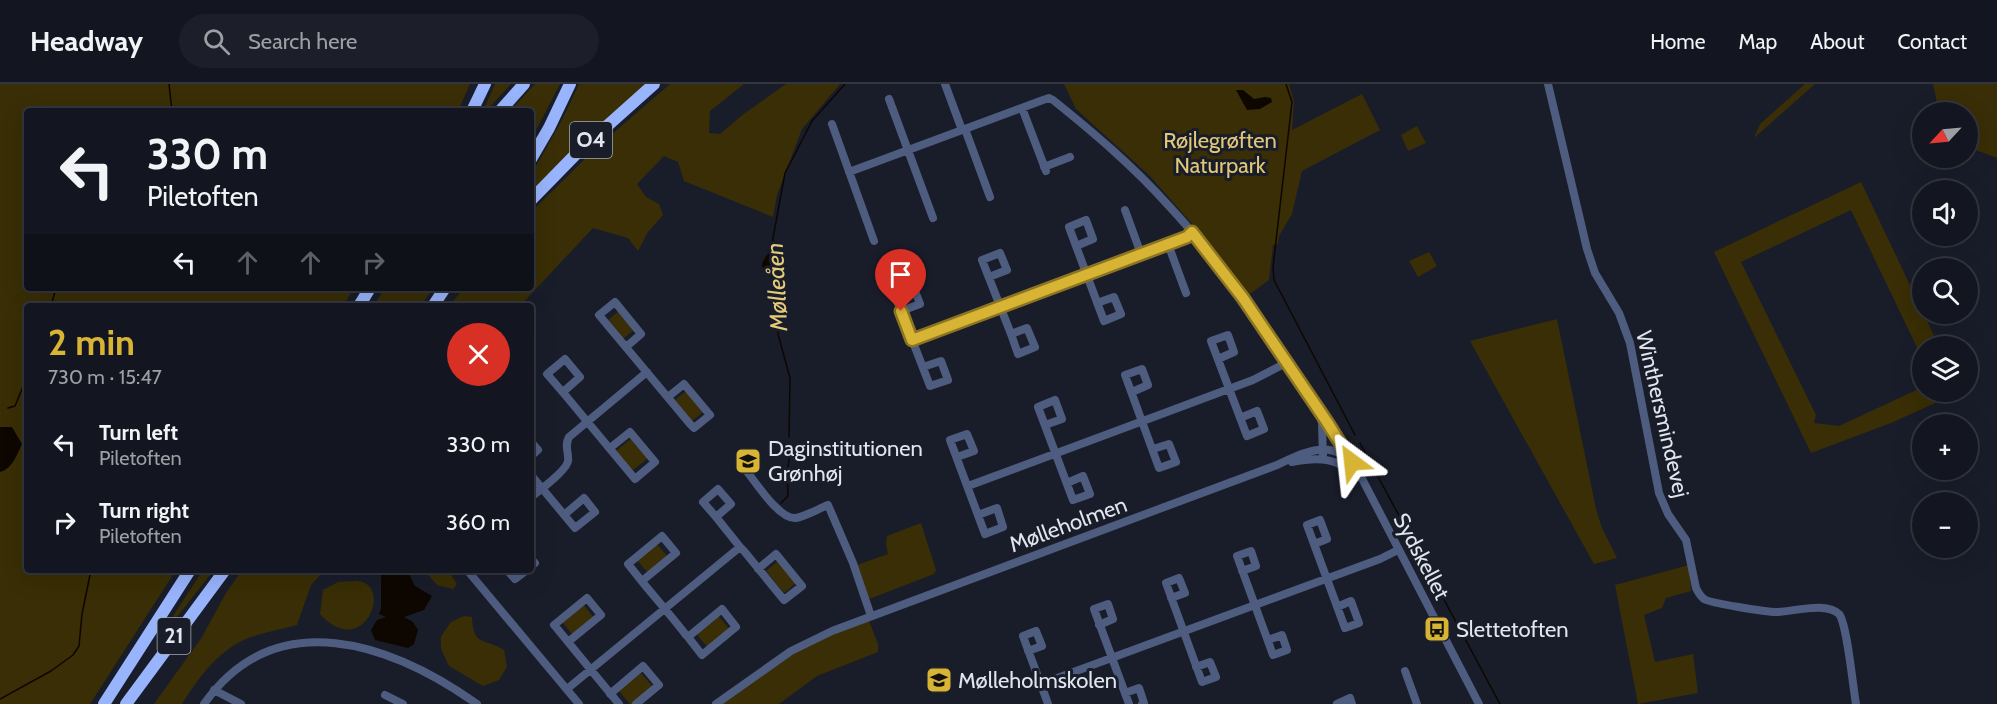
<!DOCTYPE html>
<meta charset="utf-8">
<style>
:root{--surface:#131620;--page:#1c1f29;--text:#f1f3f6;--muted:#9d9fa5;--line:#32353e;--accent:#d8b434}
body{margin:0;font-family:Cabin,sans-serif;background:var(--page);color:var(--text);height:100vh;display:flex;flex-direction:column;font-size:22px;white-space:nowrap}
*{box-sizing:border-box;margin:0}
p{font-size:20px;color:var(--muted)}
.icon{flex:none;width:33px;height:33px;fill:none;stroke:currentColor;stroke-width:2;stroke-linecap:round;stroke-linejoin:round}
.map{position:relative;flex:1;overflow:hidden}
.panel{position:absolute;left:24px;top:219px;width:510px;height:270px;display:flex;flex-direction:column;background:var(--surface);border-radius:6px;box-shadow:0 6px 24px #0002,0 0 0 2px var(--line)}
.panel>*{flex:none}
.guide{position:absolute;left:24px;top:24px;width:510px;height:183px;border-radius:6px;box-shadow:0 6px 24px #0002,0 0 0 2px var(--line);background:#131620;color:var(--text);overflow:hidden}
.needle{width:39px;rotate:244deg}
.fabs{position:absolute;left:1912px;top:18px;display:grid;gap:12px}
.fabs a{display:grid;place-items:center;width:66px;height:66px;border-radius:50%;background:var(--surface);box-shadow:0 6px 24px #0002,0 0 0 2px var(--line);font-size:30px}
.pin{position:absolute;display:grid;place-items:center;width:51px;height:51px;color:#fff;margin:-62px -26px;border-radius:50% 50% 50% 0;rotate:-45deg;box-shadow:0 0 6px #0007}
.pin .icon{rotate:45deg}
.me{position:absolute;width:66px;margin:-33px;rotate:330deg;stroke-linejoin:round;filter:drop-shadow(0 0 4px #0008)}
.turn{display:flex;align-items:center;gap:21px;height:126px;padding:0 24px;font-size:27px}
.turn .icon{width:78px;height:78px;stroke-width:2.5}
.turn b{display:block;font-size:42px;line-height:51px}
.lanes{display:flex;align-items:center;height:57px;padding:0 24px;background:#0003;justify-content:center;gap:30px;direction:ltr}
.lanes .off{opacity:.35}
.round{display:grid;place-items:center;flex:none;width:63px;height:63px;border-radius:32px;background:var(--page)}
.headline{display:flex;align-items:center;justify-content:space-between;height:102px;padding:0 24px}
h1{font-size:36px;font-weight:700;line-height:45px;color:var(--accent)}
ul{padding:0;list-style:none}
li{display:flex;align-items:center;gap:18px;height:78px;padding:0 24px}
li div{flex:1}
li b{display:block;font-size:22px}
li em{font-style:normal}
header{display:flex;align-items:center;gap:36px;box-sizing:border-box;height:84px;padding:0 30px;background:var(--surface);border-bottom:2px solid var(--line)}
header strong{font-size:28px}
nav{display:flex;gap:33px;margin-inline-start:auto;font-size:21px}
.search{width:420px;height:54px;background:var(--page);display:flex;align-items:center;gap:15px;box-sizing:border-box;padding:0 21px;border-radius:33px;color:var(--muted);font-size:22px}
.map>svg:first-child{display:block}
.green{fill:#392e05}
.water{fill:#0e0700}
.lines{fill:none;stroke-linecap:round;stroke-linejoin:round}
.stream{stroke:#0e0700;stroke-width:1.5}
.minor{stroke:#4e5c80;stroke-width:8}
.highway{stroke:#98b4fc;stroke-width:12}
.route-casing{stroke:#8c7522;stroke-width:15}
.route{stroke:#d8b434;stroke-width:10}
.labels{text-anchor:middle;stroke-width:6;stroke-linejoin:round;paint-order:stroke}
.shield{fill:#191d2a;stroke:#a5a9b2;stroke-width:1.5}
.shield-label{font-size:21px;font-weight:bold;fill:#e1e5ed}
.park-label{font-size:22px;fill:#e1c777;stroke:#191d2a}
.street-label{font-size:22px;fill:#e1e5ed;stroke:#191d2a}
.poi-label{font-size:22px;fill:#e1e5ed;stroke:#191d2a;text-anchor:start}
.water-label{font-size:24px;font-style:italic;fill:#e4cb7a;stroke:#191d2a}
</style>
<header>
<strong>Headway</strong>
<div class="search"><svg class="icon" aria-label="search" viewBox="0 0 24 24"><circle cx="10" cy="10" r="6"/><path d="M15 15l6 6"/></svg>Search here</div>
<nav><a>Home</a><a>Map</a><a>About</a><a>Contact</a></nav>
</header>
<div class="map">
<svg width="1997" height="620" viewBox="0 0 1997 620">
<rect width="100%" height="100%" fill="#191d2a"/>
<path class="green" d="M0,0h470l-12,27h-431v177h327l-11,18h-316v264h149l-86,134h-90z
M495,0h16l-25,27h-3z
M535,0h25l-29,56v-29h-21z
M579,0h68l-116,109v-18l32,-57z
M670,0h74l-34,27 -1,22 11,1 21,-18 45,-32h54l-38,45 -25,66 -4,22 -89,-36 -6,-19 -14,-6 -27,28 9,13 13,7 4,11 -15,17 -10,19 -10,-13 -35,-10 -73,78h-71l15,-18h67v-76l65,-64z
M1064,0h225l5,18 -2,28 70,-36 18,36 -78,41 -10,43 -13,22 -1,8 -5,1 -4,35 -22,16 -40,-55 -57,-65 -74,-67z
M1805,0h10l-61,54 6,-14z
M1933,0h64v74l-29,-11v-35h-29z
M1417,42l9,17 -18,8 -7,-16z
M1861,98l78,164h-16v14l-72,-150 -110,52 75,153 -2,8 25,3 84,-39v5h37l-69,31 -80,30 -97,-201z
M1429,168l8,14 -19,11 -9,-16z
M385,204h49l-14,18h-47z
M620,226l15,19 -12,10 -15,-19z
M1557,235l39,190 6,19 15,30 -23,6 -124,-223z
M686,307l17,21 -11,9 -17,-21z
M632,354l16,20 -16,13 -16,-20z
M921,439l15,47 -2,4 -65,25 -12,-34 31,-11 -2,-10 1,-8z
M656,459l12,14 -20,16 -12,-14z
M778,477l18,22 -12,10 -18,-22z
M1689,481l2,26 -25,7 -4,10 -18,7 11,47 38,-8 5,39 -60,11 -23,-119z
M203,486h11l-38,48 -3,-2z
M242,486h96l-18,5 -9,10 -14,40c-15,4 -31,7 -46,12 -31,11 -52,40 -69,67h-28l48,-67 24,-44z
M424,486h24l9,14 -4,5 -16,-4z
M338,498c7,0 17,-2 24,0 29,8 0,78 -42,32l3,-24z
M583,520l11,14 -21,17 -11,-13z
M716,529l15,18 -22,18 -15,-18z
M464,532l8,1c1,30 13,21 32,33l3,17 -8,13 -16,6 -34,-20 -8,-17v-12l3,-5 7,-10z
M869,537l9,23v8l-61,24 -38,28h-57l77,-54 37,-18z
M641,589l12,14 -21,17h-2l-11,-13z"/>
<path class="water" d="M1236,6h7l11,9 11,-2 6,1 1,4 -12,7 -13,1z
M771,165l3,31c-16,-15 -15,-13 -3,-31z
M0,343h12l10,17c-5,11 -10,25 -22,28z
M381,486h26l8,16 17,10 -8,14 -20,7 9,5 5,8 -4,14 -6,4 -33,-8 -4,-10 6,-10 9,-3 -7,-3 2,-6z"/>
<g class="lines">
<path class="stream" d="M169,0l3,27
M1286,0l6,18 -19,165 1,13 81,155
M771,165l14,-76 27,-52 33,-37
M773,188l5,62 12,44 -1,59
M51,222l5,-18
M8,324l7,-2 12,-29
M1360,359l140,261
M781,419l7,-7 -1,-23 3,-19
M0,615l51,-28 22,-16 6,-9 3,-32 9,-44"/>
<path class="minor" d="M945,0l17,46
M1548,0l39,165 8,24 24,40 11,30 29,150 9,21 18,26 10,48c2,4 4,8 8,11 5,4 63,13 72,13 16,0 50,-11 63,2 8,9 14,74 17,90
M889,15l44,119
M1022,24l24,63
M832,40l42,117
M965,45l25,68
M1044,83l26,-10
M849,88l194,-72 6,-2 4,2c41,33 80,66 115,105 58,62 106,135 151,207l3,11 1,35
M1125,126l16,44
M1168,160l18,49
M1076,162l-7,-19 17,-7 7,19 -17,7 28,75 17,-7 -7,-17 -17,6
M989,193l18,-7 -7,-17 -18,7 29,74 16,-6 8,19 -17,7 -7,-20
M901,227l19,-7 -7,-18 -19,7 36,93 18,-6 -7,-19 -18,6
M912,256l275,-103 5,-5
M626,263l15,-13 -26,-32 -16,13 91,109 4,4 16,-13 -26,-31 -16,13
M1218,275l16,-7 -6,-17 -17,6 36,95 17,-7 -7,-18 -17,7
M563,308l17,-15 -15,-18 -18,15 19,22 39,47c10,12 20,24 30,36l20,-17 -25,-30 -20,16
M1132,308l16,-7 -6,-16 -17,6 34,93 17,-6 -7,-18 -16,5
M1323,333l27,42
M1045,341l17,-6 -7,-19 -17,7 35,93 17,-6 -7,-18 -16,7
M531,358l7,8 -7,6
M957,373l17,-6 -7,-17 -17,6 35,94 18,-7 -6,-19 -19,7
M1292,378c26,-5 46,-5 65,15
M745,385c10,12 34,51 51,49 10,-2 22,-9 32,-13l25,58 18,53
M531,391l44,53 20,-16 -11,-14 -20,17
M968,402l285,-106 33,-17
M531,413c8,-6 36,-27 37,-36 1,-9 -4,-15 1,-24l78,-65
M716,433l-13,-15 15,-13 13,15 -15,13 24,30 4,4 40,49 18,-14 -26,-32 -18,15
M1314,460l13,-5 -7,-19 -13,5 38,103 14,-5 -8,-22 -14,6
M531,475l4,4 -4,3
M467,486l112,134
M507,486l8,9 12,-9
M1242,487l14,-5 -5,-15 -14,5 36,99 14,-5 -5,-15 -14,5
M642,497l34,-28 -14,-17 -34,28 16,20c14,17 29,34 42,51l2,2 14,18 34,-28 -14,-18 -34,28
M1171,514l14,-5 -6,-15 -13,5 36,99 14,-5 -6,-15 -14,5
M1099,541l14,-6 -5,-15 -14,5 35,95
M568,558l33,-27 -14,-17 -33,27 1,1 36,44 28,34
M1028,567l14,-5 -6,-15 -13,5c8,23 17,45 25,68
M1405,587l12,33
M1041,600l339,-125 18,-9
M567,605l173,-142
M214,606l27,14
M1125,609l14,-5 5,15 -2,1
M610,610l33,-28 16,19 -23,19
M385,611l18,9
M204,620c72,-102 188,-60 273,0
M716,620l75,-53 41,-20 445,-166c28,-13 55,-28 79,2l123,237
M1337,620l13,-6 2,6"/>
<path class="highway" d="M472,27l13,-27
M500,27l24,-27
M531,75l18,-31 21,-44
M531,116l47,-48 76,-68
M359,222l11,-18
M433,222l12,-18
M104,620l86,-134
M126,620l99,-134"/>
</g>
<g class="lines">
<g class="route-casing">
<path id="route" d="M901,227l11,29 275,-103 5,-5 51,66 84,124 25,40"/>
</g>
<use href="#route" class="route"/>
</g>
<defs>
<g id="school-square" transform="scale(1.35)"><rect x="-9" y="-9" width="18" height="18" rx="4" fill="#d8b434" stroke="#191d2a"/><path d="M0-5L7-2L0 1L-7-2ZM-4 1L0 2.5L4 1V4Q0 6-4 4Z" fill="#111"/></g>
<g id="bus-square" transform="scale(1.35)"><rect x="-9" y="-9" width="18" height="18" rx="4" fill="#d8b434" stroke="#191d2a"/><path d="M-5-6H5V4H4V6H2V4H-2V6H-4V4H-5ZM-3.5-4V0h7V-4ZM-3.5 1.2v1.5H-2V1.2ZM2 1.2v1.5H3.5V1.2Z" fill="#111"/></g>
</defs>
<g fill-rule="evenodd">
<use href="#school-square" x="748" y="377"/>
<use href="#bus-square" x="1437" y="545"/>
<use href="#school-square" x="939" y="596"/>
</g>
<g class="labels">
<g class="shield">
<rect x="570" y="38" width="42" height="36" rx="4.5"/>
<rect x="157.5" y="534" width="33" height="36" rx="4.5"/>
</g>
<g class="shield-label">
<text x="591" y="63">O4</text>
<text x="174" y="559">21</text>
</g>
<g class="park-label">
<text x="1220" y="64">Røjlegrøften<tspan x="1220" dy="25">Naturpark</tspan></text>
</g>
<g class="street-label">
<text transform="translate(1663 330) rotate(77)" y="8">Winthersmindevej</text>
<text transform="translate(1068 440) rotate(-20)" y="8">Mølleholmen</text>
<text transform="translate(1422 472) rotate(62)" y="8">Sydskellet</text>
</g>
<g class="poi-label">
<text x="768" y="372">Daginstitutionen<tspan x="768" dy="25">Grønhøj</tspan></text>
<text x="1456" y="553">Slettetoften</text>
<text x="958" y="604">Mølleholmskolen</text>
</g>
<g class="water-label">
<text transform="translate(777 203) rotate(-93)" y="8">Mølleåen</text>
</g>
</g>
</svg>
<div class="fabs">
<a><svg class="needle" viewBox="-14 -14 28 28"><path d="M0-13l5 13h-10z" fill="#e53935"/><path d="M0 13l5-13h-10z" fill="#9d9fa5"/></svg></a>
<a><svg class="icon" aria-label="sound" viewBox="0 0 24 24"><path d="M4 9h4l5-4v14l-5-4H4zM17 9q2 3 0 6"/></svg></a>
<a><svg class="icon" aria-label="search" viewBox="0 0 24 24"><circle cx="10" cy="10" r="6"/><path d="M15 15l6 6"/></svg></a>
<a><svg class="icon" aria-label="layers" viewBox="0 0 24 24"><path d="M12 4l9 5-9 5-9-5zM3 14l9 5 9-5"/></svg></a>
<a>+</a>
<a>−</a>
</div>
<div class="pin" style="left:901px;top:227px;background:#d93025"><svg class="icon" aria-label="arrive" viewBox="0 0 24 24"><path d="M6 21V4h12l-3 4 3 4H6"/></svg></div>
<svg class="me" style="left:1352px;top:378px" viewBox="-20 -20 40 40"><path d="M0-17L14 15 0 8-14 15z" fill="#d8b434" stroke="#fff" stroke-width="4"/></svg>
<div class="guide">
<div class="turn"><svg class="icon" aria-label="left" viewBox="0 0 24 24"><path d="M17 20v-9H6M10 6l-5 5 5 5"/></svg><div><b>330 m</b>Piletoften</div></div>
<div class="lanes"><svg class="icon" aria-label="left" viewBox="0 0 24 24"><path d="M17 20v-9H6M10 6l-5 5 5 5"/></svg><svg class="icon off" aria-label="ahead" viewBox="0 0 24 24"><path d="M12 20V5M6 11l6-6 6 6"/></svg><svg class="icon off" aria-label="ahead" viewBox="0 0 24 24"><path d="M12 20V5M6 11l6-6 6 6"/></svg><svg class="icon off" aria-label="right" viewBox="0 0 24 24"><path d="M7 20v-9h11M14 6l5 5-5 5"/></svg></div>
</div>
<section class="panel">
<div class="headline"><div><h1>2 min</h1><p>730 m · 15:47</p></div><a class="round" style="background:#d93025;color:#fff"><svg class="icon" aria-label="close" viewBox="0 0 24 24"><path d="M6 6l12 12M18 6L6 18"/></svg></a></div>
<ul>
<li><svg class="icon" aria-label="left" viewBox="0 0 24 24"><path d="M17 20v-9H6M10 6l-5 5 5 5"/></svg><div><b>Turn left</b><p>Piletoften</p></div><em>330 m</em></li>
<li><svg class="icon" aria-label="right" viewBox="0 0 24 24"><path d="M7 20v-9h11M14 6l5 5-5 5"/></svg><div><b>Turn right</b><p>Piletoften</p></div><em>360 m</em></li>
</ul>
</section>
</div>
